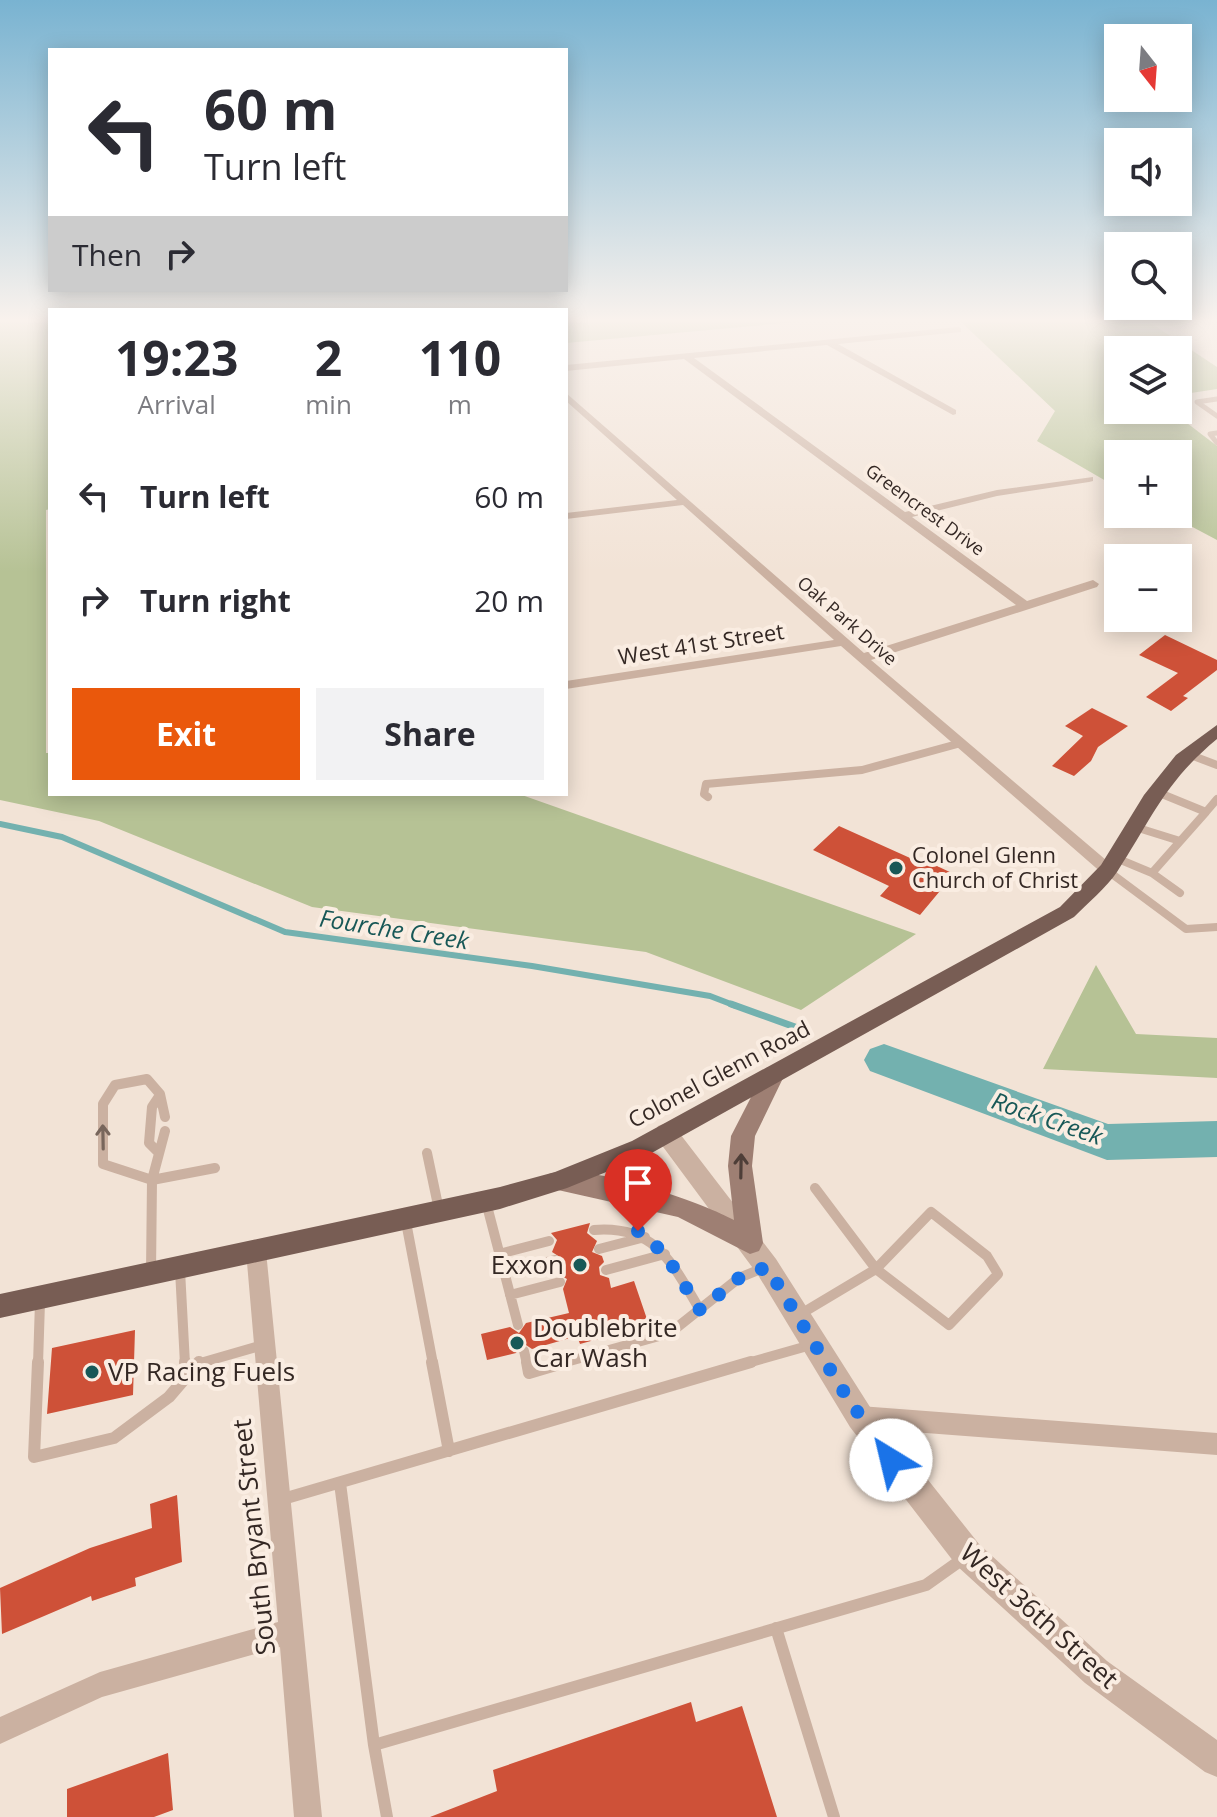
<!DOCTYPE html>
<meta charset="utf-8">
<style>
:root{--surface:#fff;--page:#f2f2f3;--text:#2b2b33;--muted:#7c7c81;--accent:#ea580c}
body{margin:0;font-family:"Open Sans",sans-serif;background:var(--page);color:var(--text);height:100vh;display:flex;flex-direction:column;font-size:30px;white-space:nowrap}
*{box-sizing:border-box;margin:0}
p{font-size:26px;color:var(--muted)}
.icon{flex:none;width:44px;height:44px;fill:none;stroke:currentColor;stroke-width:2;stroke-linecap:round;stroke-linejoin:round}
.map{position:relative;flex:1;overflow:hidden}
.drawer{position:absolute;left:48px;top:308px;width:520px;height:488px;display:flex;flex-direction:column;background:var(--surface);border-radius:0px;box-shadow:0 4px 20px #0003}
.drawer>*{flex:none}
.top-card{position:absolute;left:48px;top:48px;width:520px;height:244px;border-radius:0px;box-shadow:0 4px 20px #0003;background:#fff;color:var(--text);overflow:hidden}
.needle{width:52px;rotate:163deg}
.controls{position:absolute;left:1104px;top:24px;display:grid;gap:16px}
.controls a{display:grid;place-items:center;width:88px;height:88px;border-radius:0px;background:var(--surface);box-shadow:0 4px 20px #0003;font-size:40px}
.pin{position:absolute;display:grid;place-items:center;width:68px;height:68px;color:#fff;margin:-82px -34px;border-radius:50% 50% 50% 0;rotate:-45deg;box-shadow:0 0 8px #0007}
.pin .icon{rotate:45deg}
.me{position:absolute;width:88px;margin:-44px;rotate:324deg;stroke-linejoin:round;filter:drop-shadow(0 0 6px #0008)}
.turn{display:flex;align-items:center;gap:28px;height:168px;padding:0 24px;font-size:36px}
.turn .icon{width:104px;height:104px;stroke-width:2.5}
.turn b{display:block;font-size:56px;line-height:68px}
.then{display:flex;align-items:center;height:76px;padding:0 24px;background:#0003;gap:16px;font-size:30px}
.eta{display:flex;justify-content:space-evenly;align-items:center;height:136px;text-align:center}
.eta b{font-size:48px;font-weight:700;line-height:56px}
.button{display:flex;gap:16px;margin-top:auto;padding:16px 24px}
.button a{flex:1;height:92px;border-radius:0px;background:var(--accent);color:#fff;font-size:32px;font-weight:700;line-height:92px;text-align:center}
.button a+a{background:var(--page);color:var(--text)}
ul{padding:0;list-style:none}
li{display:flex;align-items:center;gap:24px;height:104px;padding:0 24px}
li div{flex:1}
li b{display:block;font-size:30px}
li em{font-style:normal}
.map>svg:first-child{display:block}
.green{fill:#b6c295}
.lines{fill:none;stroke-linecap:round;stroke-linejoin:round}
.stream-far1{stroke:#73b1af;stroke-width:6}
.stream{stroke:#73b1af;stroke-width:7}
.river{fill:#73b1af;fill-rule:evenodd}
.building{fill:#ce5138}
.service-far3{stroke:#cbb1a1;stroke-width:5}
.service-far2{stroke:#cbb1a1;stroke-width:8}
.service-far1{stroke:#cbb1a1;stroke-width:10}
.service{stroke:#cbb1a1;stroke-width:12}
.minor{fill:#cbb1a1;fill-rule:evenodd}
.tertiary{fill:#cbb1a1;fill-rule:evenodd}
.secondary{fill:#9e7f73;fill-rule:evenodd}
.primary{fill:#785d54;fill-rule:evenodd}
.oneway{stroke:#78665c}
.oneway2{stroke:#4e3e38}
.route{stroke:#1a73e8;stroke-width:14;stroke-dasharray:0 25.2}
.poi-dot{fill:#185857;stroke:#faede2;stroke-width:3}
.labels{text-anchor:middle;stroke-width:8;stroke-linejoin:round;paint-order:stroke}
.far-street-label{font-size:18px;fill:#342824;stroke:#faede2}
.street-label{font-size:22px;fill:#342824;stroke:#faede2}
.poi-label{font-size:22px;fill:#342824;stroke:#faede2;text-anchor:start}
.water-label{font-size:24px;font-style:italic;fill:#185857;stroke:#faede2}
.near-poi-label{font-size:26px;fill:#342824;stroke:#faede2;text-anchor:start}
.near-street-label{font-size:26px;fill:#342824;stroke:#faede2}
</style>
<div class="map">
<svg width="1217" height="1817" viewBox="0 0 1217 1817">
<rect width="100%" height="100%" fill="#f2e3d6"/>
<path class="green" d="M0,318h50v191l-4,1v243h4v41h469l397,140 -115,76 -155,-58 -334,-45 -213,-86 -99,-21z
M566,318h274l-274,25z
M957,318h186l74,49v22l-39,6v-45h-60v60h52l47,36v94l-49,-26h10v-60h-60v34l-81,-47 18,-30z
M1096,965l40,69 81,4v40l-174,-9z"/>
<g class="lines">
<path class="stream-far1" d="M0,824l62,13 223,95 247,34 178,30 26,10"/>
<path class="stream" d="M731,1004l64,23"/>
<path class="river" d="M884,1044l224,80 109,-3v36l-110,3 -237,-89 -6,-11 6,-11z"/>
</g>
<path class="building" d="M1165,635l52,25v10l-34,26 5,2 -17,13 -25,-14 32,-24 -39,-18z
M1092,708l36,18 -30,21 -7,14 -17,15 -22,-10 31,-30 -18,-10z
M839,826l80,36 3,-3 32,15 -34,41 -40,-19 9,-10 -76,-36z
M590,1223l-3,10 10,8 -5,11 10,4 2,6 -5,5 1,8 9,3 2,10 23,-7 15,44 -69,19 -3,-8 -45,13 -9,-6 -7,10 -29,7 -6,-26 29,-7 9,6 7,-10 43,-10 -6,-24 4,-10 -9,-5 -1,-6 6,-9 -11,-7 5,-12 -6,-7z
M135,1330l-2,65 -86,19 5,-66z
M177,1495l5,67 -47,16 1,8 -44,15 -1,-5 -89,38 -2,-46 90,-40 62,-20 -2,-24z
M691,1702l5,20 46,-16 35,111h-347l67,-26 -4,-21z
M168,1753l5,57 -19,7h-87v-28z"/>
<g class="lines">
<path class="service-far3" d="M1217,399l-20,3 20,14
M1217,433l-7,1 7,9"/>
<path class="service-far2" d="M1188,754l29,11
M1157,792l49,20 -54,61 28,20
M708,797l-4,-3 2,-10 156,-14 99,-27
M1206,812l11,-13
M1135,827l45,14
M1116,858l36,15
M1108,871l78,58 31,-2"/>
<path class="service-far1" d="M165,1117l-5,-23 -13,-15 -32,6 -12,19v60l49,16 63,-12
M158,1152l-9,-9 3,-36 8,-12
M427,1153l12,57
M815,1188l61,81
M486,1202l32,123
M931,1212l56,44 11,18 -49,51 -73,-56z
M406,1222l27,142
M594,1230c62,-5 78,33 106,80
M599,1249l46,-12
M499,1254l50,-13
M180,1270l5,94
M606,1270l59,-16
M504,1272l51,-12
M151,1273l1,-93 13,-49
M510,1295l50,-13
M799,1315l77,-46
M524,1351l3,13
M38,1364l2,-62
M197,1364l66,-19
M559,1364l111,-31 69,-55 24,-10
M744,1364l67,-19"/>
<path class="service" d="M38,1362l-4,95 80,-19 55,-41 30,-35
M185,1362l1,15
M432,1362l17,89
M527,1362l2,11 37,-11
M340,1483l34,262 552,-160 38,-27
M283,1499l468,-137
M776,1628l58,189
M374,1745l13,72"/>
<path class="minor" d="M958,327l3,1v4l-123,12 118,66v4l-3,1 -126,-70 -133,13 211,154 92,-22 96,-13v4l-4,1 -92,14 -85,21 115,84 66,-21 6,4 -2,3 -226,73 242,206 3,4 -8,5 -5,-1 -262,-228 -275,43v-8l268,-41 -151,-135 -117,14v-6l111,-13 -111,-99v-8l298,260 152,-48 -332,-246 -118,12v-6z
M256,1242l7,3 3,6 56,566h-28l-14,-170 -178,50 -102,47v-27l100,-45 178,-50 -32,-371 3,-6z
M860,1406l357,27v22l-357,-27 -8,-3 -3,-8 3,-8z"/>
<path class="tertiary" d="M666,1123l8,3 102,133 94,148 109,137 128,117 110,79v37l-12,-5 -120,-89 -128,-117 -107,-139 -92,-152 -100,-135 -4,-7 4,-7z"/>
<path class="secondary" d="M774,1065l8,3 3,6 -30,62 -3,30 11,77 -4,8 -9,3 -72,-37 -129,-29 -3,-7 3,-7c35,-13 152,28 185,46l-6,-54 3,-30 35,-68z"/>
<path class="primary" d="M1217,725v14c-52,43 -65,79 -100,133 -11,16 -29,31 -43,45l-426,238 -81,33 -67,21 -500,109v-24l500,-107 55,-15 77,-31 428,-234 41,-42 43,-70 32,-40z"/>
</g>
<defs><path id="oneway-shaft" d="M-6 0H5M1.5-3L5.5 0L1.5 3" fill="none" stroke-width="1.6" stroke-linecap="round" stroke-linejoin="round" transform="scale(2)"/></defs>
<use class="oneway" href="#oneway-shaft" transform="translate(103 1137) rotate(-91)"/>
<use class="oneway2" href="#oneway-shaft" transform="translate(741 1166) rotate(-89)"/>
<linearGradient id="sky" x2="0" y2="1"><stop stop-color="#79b3d1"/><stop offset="0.56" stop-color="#f9f2ed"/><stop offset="1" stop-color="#f9f2ed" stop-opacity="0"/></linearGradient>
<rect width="1217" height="572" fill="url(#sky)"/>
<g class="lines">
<path class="route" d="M638,1231l27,23 35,56 39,-32 28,-11 80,130 44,63"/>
</g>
<g class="poi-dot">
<circle cx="896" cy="868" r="8"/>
<circle cx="580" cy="1265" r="8"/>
<circle cx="517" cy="1343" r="8"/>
<circle cx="92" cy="1372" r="8"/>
</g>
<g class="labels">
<g class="far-street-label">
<text transform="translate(925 510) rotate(36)" y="6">Greencrest Drive</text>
<text transform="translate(847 621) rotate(41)" y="6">Oak Park Drive</text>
</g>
<g class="street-label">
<text transform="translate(701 644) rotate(-9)" y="8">West 41st Street</text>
<text transform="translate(719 1074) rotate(-28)" y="8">Colonel Glenn Road</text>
</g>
<g class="poi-label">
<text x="912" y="863">Colonel Glenn<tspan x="912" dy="25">Church of Christ</tspan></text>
</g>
<g class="water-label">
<text transform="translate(394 930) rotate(9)" y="8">Fourche Creek</text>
<text transform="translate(1047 1119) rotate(19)" y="8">Rock Creek</text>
</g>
<g class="near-poi-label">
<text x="564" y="1274" text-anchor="end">Exxon</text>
<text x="533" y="1337">Doublebrite<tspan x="533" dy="30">Car Wash</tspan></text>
<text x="108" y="1381">VP Racing Fuels</text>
</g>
<g class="near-street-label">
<text transform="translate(254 1537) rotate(-96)" y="9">South Bryant Street</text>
<text transform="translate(1039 1616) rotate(42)" y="9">West 36th Street</text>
</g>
</g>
</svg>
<div class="controls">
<a><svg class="needle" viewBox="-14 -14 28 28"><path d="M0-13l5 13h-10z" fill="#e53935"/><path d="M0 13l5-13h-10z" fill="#7c7c81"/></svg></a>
<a><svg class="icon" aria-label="sound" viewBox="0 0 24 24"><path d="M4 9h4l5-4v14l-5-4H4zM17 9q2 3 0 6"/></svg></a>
<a><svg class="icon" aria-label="search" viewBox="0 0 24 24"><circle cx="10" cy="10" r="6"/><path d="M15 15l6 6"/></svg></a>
<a><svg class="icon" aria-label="layers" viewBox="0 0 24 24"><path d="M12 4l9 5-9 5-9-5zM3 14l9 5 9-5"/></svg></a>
<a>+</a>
<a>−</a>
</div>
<div class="pin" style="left:638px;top:1231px;background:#d93025"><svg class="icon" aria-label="arrive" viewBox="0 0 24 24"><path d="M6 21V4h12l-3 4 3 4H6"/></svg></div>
<svg class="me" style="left:891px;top:1460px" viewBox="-20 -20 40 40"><circle r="19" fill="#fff"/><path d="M0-13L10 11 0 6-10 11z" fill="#1a73e8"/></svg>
<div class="top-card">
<div class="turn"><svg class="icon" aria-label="left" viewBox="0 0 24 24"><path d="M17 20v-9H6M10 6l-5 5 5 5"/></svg><div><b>60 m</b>Turn left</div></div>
<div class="then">Then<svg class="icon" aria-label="right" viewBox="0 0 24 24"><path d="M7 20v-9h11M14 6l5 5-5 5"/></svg></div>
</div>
<section class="drawer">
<div class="eta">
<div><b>19:23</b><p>Arrival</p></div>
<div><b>2</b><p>min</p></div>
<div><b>110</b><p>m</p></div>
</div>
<ul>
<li><svg class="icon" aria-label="left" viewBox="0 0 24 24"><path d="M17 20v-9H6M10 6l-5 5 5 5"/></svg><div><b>Turn left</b></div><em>60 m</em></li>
<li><svg class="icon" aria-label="right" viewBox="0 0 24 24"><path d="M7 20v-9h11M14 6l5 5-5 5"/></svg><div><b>Turn right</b></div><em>20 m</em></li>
</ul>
<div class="button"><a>Exit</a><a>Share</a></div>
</section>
</div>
